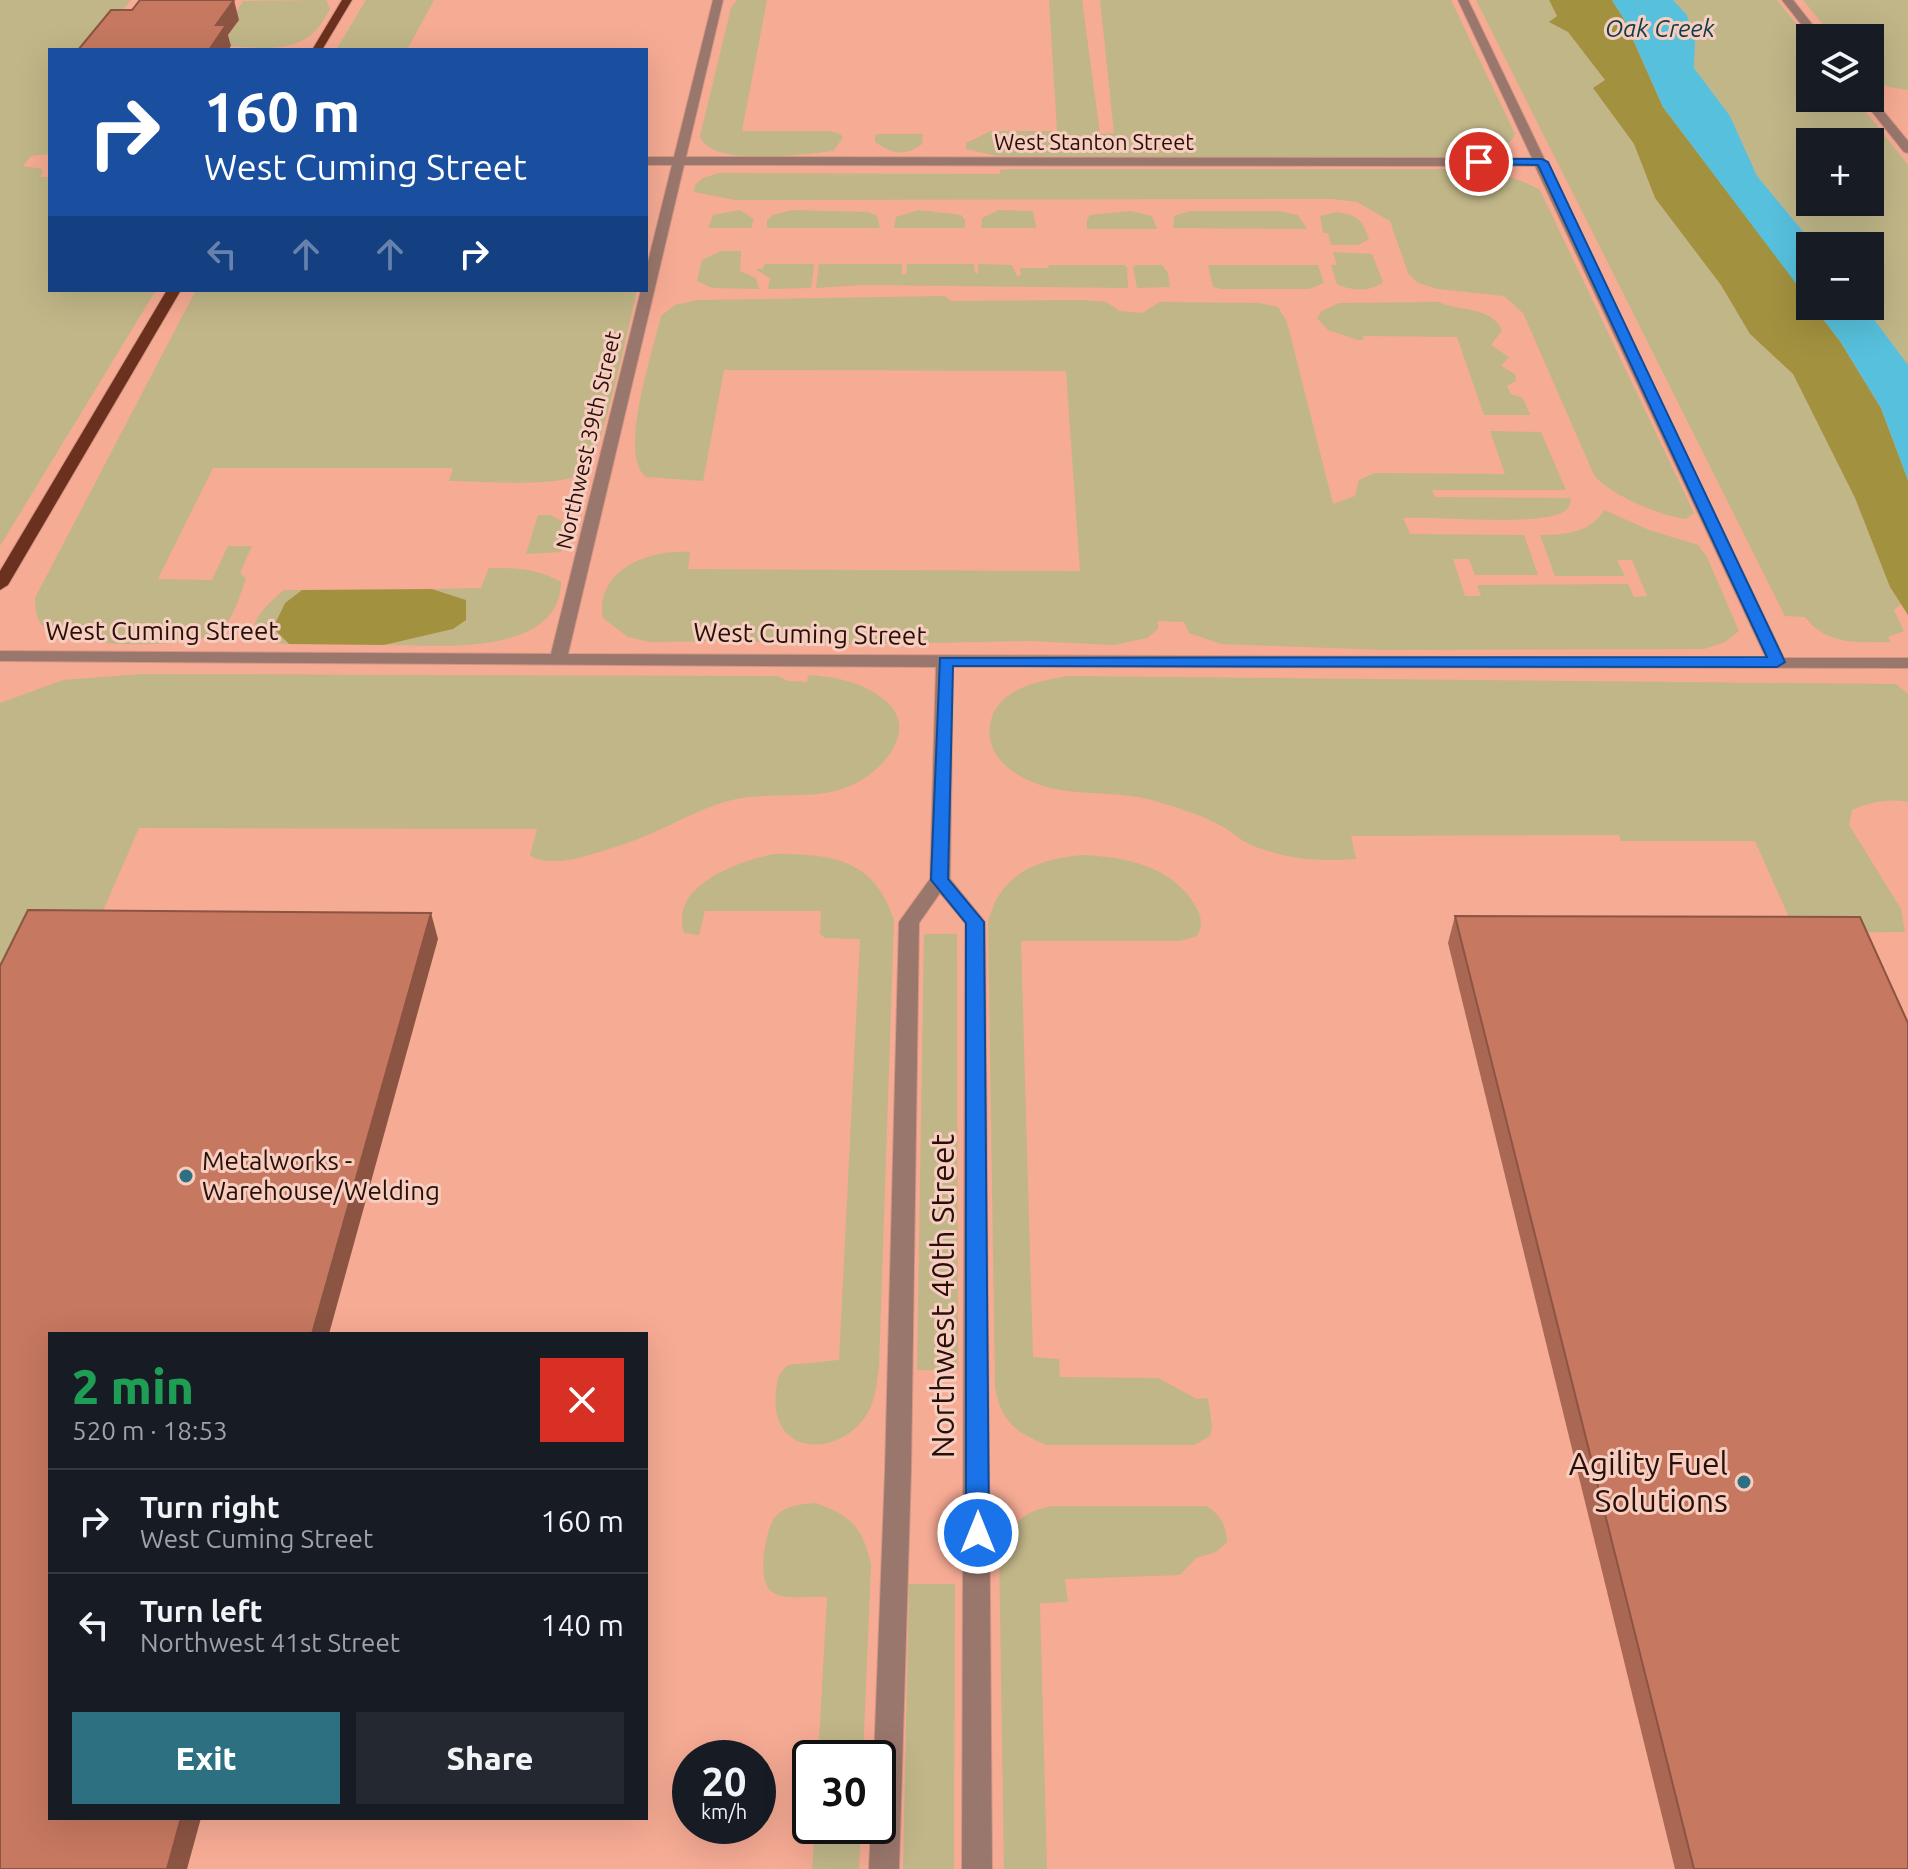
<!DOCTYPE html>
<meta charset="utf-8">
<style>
:root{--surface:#171b24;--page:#242831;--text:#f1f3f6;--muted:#9ea1a6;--line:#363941;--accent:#2d7081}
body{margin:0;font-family:Ubuntu,sans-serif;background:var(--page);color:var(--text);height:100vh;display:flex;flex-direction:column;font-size:30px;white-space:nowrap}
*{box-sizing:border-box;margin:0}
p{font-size:26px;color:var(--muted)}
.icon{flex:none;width:44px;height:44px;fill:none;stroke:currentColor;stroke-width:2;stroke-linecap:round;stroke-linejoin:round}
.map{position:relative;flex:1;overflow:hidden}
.side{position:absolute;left:48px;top:1332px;width:600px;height:488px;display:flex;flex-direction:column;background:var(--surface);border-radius:0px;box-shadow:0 8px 32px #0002}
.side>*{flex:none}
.top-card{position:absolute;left:48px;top:48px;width:600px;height:244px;border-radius:0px;box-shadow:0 8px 32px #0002;background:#1a4fa0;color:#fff;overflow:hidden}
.tools{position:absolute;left:1796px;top:24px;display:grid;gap:16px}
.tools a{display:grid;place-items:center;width:88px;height:88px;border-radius:0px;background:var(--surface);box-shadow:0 8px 32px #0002;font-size:40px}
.speed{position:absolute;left:672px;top:1740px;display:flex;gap:16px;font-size:40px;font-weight:700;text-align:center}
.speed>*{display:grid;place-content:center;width:104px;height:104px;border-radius:50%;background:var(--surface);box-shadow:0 8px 32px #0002;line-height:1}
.speed small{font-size:20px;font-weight:400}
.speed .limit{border:4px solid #111;border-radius:12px;background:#fff;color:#111}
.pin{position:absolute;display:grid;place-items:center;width:68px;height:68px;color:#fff;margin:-34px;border:4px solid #fff;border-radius:50%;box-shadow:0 2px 8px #0007}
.me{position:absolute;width:88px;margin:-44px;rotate:0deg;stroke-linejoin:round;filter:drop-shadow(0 0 6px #0008)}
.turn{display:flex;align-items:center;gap:28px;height:168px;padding:0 24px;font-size:36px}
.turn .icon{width:104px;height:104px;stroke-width:2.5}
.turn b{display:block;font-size:56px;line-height:68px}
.lanes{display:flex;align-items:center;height:76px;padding:0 24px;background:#0003;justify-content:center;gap:40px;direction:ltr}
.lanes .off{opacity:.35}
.round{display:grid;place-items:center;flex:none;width:84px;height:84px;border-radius:0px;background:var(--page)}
.headline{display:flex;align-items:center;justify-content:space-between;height:136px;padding:0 24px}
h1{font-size:48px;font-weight:800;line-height:60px;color:#1e9e55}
.action{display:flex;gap:16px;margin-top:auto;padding:16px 24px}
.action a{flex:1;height:92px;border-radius:0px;background:var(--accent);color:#fff;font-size:32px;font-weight:800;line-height:92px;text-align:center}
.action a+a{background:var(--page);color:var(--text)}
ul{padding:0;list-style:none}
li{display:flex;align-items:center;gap:24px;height:104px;padding:0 24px;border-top:2px solid var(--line)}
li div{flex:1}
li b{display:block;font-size:30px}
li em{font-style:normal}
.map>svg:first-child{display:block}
.built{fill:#f6ab94;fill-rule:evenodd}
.green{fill:#c0b688;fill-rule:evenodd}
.forest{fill:#a2913f}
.water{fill:#57c0dc}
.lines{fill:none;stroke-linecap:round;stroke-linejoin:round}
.minor-casing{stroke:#d29684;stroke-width:2}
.major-casing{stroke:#d29684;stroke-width:2}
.minor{fill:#9a776c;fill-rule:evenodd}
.major{fill:#6b311e;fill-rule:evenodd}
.wall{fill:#aa6753}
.shaded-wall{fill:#8b5443}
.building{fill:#c67860;stroke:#8b5443;stroke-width:2}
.route{fill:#1a73e8;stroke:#114b97;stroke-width:2}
.poi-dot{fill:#2d7081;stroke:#f7cdc0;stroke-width:3}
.labels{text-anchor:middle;stroke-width:6;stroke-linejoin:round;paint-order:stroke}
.far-street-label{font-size:22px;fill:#281009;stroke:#f7cdc0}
.far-water-label{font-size:24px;font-style:italic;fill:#0c3d49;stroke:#f7cdc0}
.street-label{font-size:26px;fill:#281009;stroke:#f7cdc0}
.poi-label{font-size:26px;fill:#281009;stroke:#f7cdc0;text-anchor:start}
.near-street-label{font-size:32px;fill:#281009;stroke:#f7cdc0}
.near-poi-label{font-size:32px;fill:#281009;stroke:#f7cdc0;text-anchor:end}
</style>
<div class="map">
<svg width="1908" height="1869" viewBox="0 0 1908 1869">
<rect width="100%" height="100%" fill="#fdb8a3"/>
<path class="built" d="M0,0h1908v1869h-1908zM1810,38h60v60h-60zM50,50h596v240h-596zM1810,142h60v60h-60zM1810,246h60v60h-60zM50,1334h596v484h-596zM690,1758h68v68h-68zM810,1758h68v68h-68z"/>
<path class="green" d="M0,0h131l-42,50h-39v104l-19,2 -8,10 20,3 -2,8h9v113h106l-156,256z
M326,0l4,9c-5,8 -10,19 -18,25 -23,21 -65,12 -91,12l18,-26 -6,-3 10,-16z
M366,0h68l-27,50h-71z
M737,0h30l-25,131h88l10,3 3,4 -10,13c-27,3 -123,17 -133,-15l31,-128z
M1049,0h33l18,134 14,-1 -14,-133h351l64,134c-9,20 -33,21 -53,24l-465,-2 -31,-7v-6l25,-12h66z
M1476,0h73l8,16 -7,6 18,10 37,48 -12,8 41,56 21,54 67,87 28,49 43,40 62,124 35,89 11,17 -7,6 10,21 -16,6 3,5c-32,0 -64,4 -86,-25l-20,-1z
M1673,0h104l33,41v57h45l53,67v200l-44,-59h6v-60h-55l-58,-70 -27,-60 -36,-48 1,-26 -8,-27zM1810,142h60v60h-60z
M1803,0h105v90l-19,-3 -19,-8v-41h-36z
M879,134h44l-1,10c-18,13 -29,10 -47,-2v-7z
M1011,169h447c31,2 55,6 82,21l154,323 -8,6c-26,-3 -76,-24 -92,-44l-71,-162 -19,-17 -66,-7 -20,-6 -10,-10 -18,-52 -33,-19 -25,-3 -597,1 -41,-8 1,-7 8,-7 16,-5 281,1v-4z
M740,210l14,9 -3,9h-43l5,-13z
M792,210l76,2 9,4 3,12h-113v-8l6,-5z
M919,210l42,5 4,5v8h-71l2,-11z
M999,210l34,1 3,17h-55l1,-10z
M1131,211l21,5 5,13h-70v-9l3,-5z
M1190,211h89l19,4 9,14 -134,-1 1,-12z
M1337,212c22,4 25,7 32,27l-11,6h-27l-3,-12h-5l-3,-17z
M721,251h20l-1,20 16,7 3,11 -47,-1 -15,-7 5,-21z
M1333,252l39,2 11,28c-12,10 -33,9 -46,2l-6,-19h6z
M765,264h49l-3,24 -43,1 2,-11 -15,-9h8z
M819,264h83v11l4,-1 1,-10h67l1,9h3v-9l34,1 5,11 4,-1 -1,-7h28l1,-3h75l3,2 1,21 -266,-3 -46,3z
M1136,265h26l6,8 2,14 -33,1 -4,-21z
M1208,265h110l6,18 -15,6h-88l-8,-2z
M196,290h441c-6,27 -37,173 -53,183 -25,15 -103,8 -135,8l4,-13h-240l-55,111 54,1 16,-34h24l-12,27 6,5c-6,18 -13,43 -28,54 -25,18 -151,16 -174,-5 -9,-8 -8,-19 -9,-29z
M945,296l6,5 131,-1 24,2 14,9 22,2 18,-11 99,1 19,4 9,15 46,182 22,-8 4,-16 16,-7 130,1 -15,-43 51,1 25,58h-134l3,7 136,1c-1,8 -3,12 -10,15 -28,13 -122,3 -158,5l7,16 114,1 14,40h-63l-6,-16h-16l12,37h16l-4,-11 151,-1 6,13 13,-1 -15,-36h-15l8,16h-70l-15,-41c24,0 51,-2 64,-25l45,20 49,15 9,12 32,74 -14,11 -21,7 -320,1 -163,-6 -32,-11 -5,-11 -26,-1v8l-11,9 -33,7 -84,-4 -215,4 -71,-4 -94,1 -22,-5 -25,-19c-8,-49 47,-69 87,-66l-2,17 392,2 -14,-200 -342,-1 -21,111 -57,-4c-29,-22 8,-129 15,-161l14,-11 23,-5z
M1439,302c19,10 51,3 63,28l-11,15 18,12 -8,9 14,8 1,7 -9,5 4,8 12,4 7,17h-46l-27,-78 -94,-1v4h-5l-30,-10 -11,-12 5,-7 17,-8z
M538,515h13l18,10 1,9 -9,18 -35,2z
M489,568c27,0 48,0 72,14 -1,76 -126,63 -177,63l69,-16 13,-29 -34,-11 49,-1z
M284,590h18l-17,13 -12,24 16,17c-56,-2 -34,-30 -5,-54z
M140,674l638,2 10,5 19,1 1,-7c27,2 52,6 74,23 39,28 4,70 -26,85 -34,19 -82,8 -120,16 -30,6 -55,22 -84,34 -20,9 -42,16 -63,22 -16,5 -45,11 -59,0l7,-26 -398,-1 -43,99 -96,92v-316l63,-23z
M1068,676l828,8 12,10v108c-19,-4 -38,0 -56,8l-3,15 52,84 4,23 -109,1 -41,-92h-134l-2,-6 -268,1 5,23c-37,3 -73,0 -107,-15 -10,-5 -17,-12 -26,-17 -21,-12 -44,-19 -68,-26 -51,-15 -107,3 -150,-36 -14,-13 -19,-30 -13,-48 10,-30 49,-36 76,-41z
M774,854c57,0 100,4 120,66l-15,446c-2,19 -4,39 -16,54 -31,39 -94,33 -87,-28 1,-12 2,-18 12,-27l51,-5 21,-421 -35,-1 -5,-4 1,-23h-116l-6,24 -15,-2c-15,-48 55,-72 90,-79z
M1083,855c43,2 90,11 113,52 6,11 7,19 1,29l-17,5h-159l12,416 26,2 1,18 98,1 39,21 11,-1 4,29 -2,9 -16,9h-147c-32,-13 -47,-24 -52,-60l-7,-463c12,-48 48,-63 95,-67z
M924,934h33l1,436h-41z
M816,1503c36,13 47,25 55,62l-8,193h-45l9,-161c-15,-1 -42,4 -55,-5 -16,-10 -7,-64 4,-76 11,-11 25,-12 40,-13z
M1052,1506h155c15,11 19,19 20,36l-11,10 -20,6 -16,17 -115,4 3,23 -28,1 7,266h-43l-5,-323c15,-23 25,-35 53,-40z
M909,1584h46l-1,285h-51z
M815,1826h46l-2,43h-47z"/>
<path class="forest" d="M1549,0h63l12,19 39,88 147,194v5h3l27,35 41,67 27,72v135l-18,-28 -35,-89 -62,-124 -43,-40 -29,-49 -66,-87 -21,-54 -41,-56 12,-8 -37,-48 -19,-10 8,-6z
M432,589l34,11v20l-13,9 -69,16 -95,-1 -16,-16 12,-25 17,-13z"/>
<path class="water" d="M1612,0h61l14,15 8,27 -1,26 36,48 27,60 58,70h-5v56l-147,-195 -39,-88z
M1813,306h51l44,59v115l-27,-72 -41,-67z"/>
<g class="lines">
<g class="minor-casing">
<path id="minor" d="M713,0h10l-37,157 846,1 -74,-158h10l316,658h124v10l-955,-1 -3,212 35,43 7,947h-30l3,-946 -25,-30 -21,30 -8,548 -12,398h-30l2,-43h7v-68h-4l11,-287 14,-549 31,-43 6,-212 -936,-6v-10l551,3 90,-364h5v-20l26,-105h-26v-8h28zM684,165l851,1 231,492 -1198,-4z
M1782,0h11l30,38h-11z
M1871,96l37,45v12l-4,-1 -43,-54z"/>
</g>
<g class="major-casing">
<path id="major" d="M342,0h10l-30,50h-10z
M167,290h14l-173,295 -8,5v-19z"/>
</g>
<use href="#minor" class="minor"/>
<use href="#major" class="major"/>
</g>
<path class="wall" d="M1455,916l453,953h-233l-227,-926z"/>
<path class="shaded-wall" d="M234,0l5,20 -11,15 3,11 -3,4h-19l7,-25z
M431,913l7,26 -109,395h-17z
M181,1818h20l-14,51h-20z"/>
<path class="building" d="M140,0h94l-18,25h10l-17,25h-131l33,-40h21z
M28,910l403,3 -119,421h-262v484h131l-14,51h-167v-903z
M1455,916l405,1 48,106v846h-214z"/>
<path class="route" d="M1479,159h63l6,3 237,500 -8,5 -824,-1 -5,213 36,43 5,611 -3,7 -8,4 -9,-4 -3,-7v-610l-35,-43 9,-222 827,-1 -229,-492 -62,-1v-4z"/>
<g class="poi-dot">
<circle cx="186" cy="1176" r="8"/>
<circle cx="1744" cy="1482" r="8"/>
</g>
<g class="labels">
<g class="far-street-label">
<text x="1094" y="150">West Stanton Street</text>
<text transform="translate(588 440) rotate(-77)" y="8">Northwest 39th Street</text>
</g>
<g class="far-water-label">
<text x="1660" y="37">Oak Creek</text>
</g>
<g class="street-label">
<text x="162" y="640">West Cuming Street</text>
<text transform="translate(810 634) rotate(1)" y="9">West Cuming Street</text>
</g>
<g class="poi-label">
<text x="202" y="1170">Metalworks -<tspan x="202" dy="30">Warehouse/Welding</tspan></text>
</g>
<g class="near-street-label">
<text transform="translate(943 1296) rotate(-90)" y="11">Northwest 40th Street</text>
</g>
<g class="near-poi-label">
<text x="1728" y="1475">Agility Fuel<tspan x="1728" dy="37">Solutions</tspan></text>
</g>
</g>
</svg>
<div class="tools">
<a><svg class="icon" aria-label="layers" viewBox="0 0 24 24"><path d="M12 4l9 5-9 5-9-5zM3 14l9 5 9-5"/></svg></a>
<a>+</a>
<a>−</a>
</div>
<div class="speed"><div>20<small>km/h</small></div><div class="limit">30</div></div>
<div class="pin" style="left:1479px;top:162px;background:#d93025"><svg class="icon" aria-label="arrive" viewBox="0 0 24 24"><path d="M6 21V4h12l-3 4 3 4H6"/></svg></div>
<svg class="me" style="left:978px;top:1533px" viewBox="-20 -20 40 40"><circle r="17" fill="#1a73e8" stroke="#fff" stroke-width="3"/><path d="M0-11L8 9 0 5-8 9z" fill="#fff"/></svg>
<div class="top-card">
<div class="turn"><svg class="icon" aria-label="right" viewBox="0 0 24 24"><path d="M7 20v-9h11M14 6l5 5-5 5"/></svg><div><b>160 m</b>West Cuming Street</div></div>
<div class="lanes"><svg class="icon off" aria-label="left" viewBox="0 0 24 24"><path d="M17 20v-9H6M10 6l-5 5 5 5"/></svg><svg class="icon off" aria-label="ahead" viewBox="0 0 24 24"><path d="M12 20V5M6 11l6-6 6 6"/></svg><svg class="icon off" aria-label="ahead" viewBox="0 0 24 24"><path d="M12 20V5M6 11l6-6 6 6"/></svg><svg class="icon" aria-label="right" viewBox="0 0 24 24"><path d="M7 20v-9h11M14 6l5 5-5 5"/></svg></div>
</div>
<section class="side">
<div class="headline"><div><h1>2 min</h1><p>520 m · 18:53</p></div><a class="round" style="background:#d93025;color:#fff"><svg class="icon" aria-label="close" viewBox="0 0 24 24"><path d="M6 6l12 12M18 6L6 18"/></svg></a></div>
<ul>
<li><svg class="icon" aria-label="right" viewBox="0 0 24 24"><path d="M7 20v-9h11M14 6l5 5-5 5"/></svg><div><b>Turn right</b><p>West Cuming Street</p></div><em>160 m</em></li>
<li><svg class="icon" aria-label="left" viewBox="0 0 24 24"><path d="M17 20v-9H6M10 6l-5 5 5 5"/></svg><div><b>Turn left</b><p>Northwest 41st Street</p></div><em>140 m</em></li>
</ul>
<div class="action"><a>Exit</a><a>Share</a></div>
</section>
</div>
